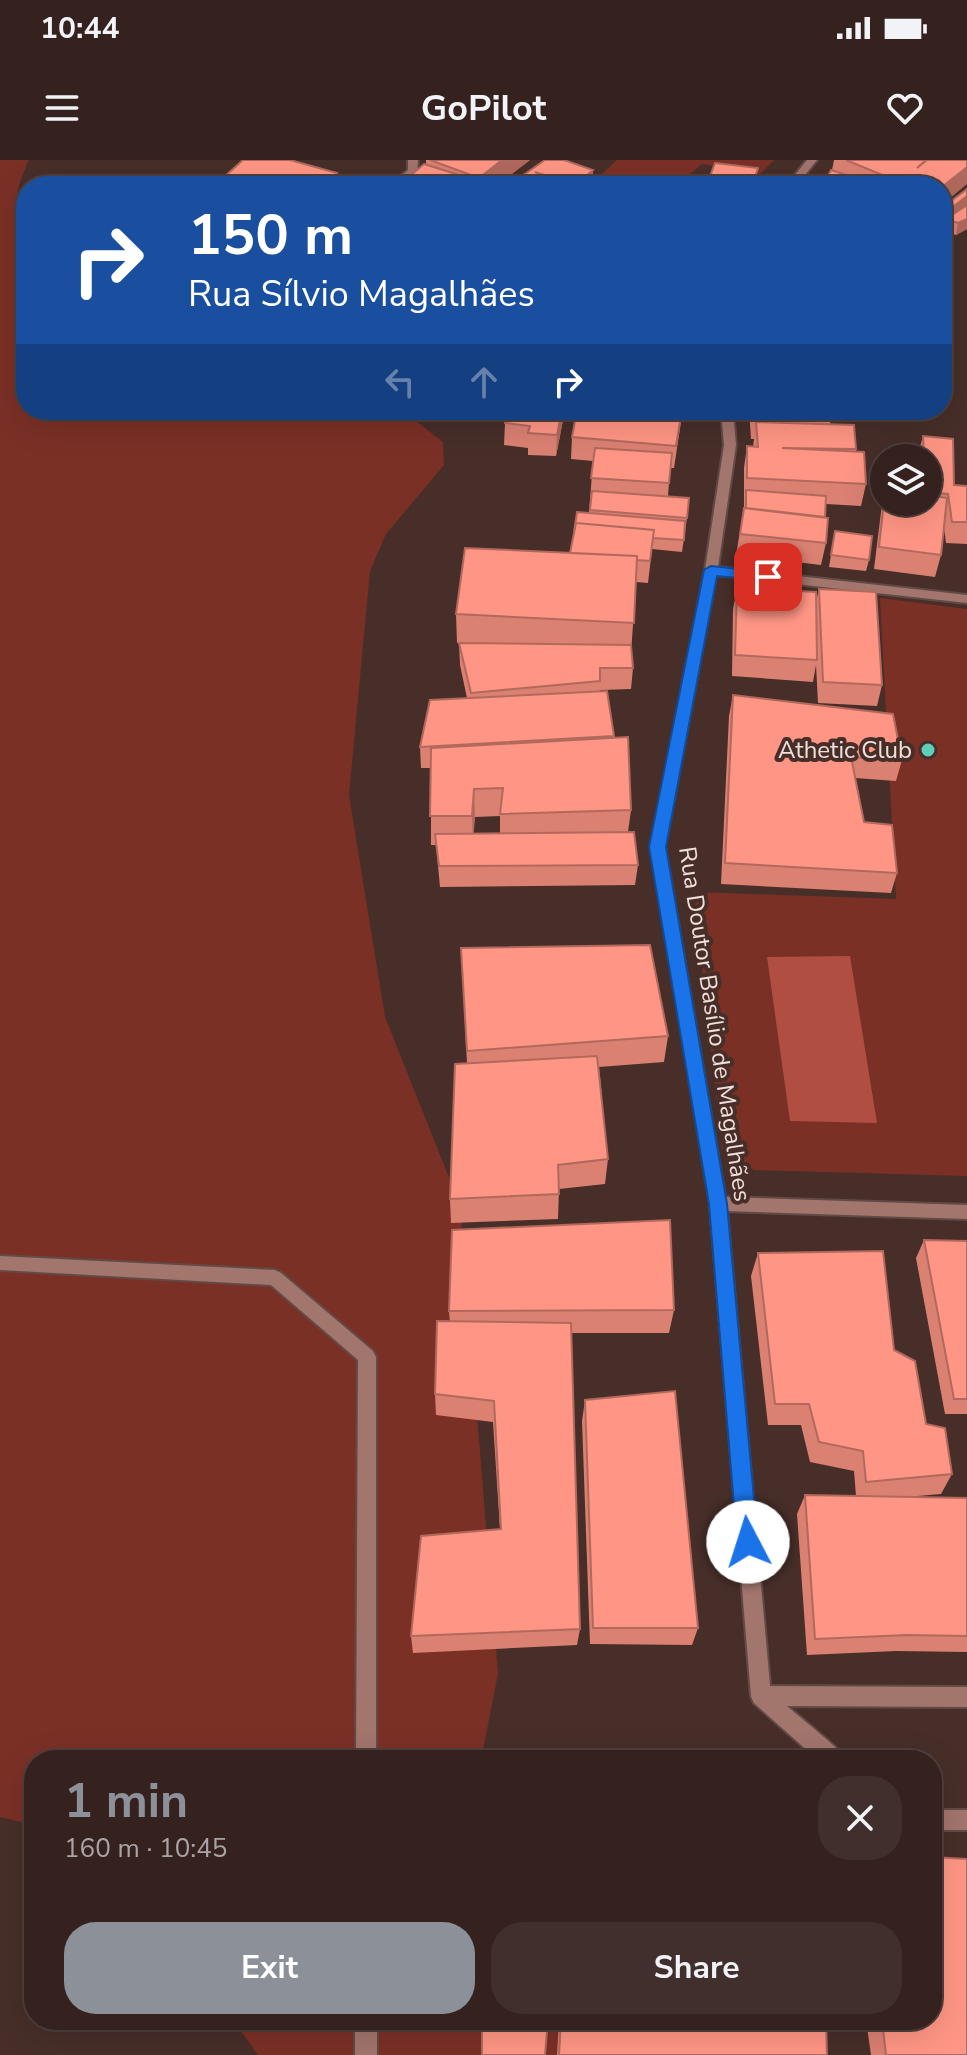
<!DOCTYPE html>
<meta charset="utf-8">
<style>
:root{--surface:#35221f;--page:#402f2c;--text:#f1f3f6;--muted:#aaa4a4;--line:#4f3f3d;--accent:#8c9099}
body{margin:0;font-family:"Nunito Sans",sans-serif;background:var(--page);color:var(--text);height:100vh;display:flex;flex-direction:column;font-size:30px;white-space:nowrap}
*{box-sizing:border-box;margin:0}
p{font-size:26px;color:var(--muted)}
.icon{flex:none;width:44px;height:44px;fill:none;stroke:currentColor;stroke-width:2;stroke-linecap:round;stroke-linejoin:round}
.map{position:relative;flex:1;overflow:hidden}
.panel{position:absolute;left:24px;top:1590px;width:918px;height:280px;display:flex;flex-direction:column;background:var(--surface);border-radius:32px;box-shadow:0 8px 32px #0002,0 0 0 2px var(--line)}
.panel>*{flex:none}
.guide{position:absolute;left:16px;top:16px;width:936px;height:244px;border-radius:32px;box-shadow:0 8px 32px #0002,0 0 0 2px var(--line);background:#1a4fa0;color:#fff;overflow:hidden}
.tools{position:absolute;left:870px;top:284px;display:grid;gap:16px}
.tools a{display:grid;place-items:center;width:72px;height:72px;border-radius:50%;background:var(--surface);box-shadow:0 8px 32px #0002,0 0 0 2px var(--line);font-size:40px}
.pin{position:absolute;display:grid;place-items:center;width:68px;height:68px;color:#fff;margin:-34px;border-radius:16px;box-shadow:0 4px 12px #0006}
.me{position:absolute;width:88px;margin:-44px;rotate:355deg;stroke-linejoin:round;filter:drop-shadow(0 0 6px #0008)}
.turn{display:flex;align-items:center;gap:28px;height:168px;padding:0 40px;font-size:36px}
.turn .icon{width:104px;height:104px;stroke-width:2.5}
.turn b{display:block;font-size:56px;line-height:68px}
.lanes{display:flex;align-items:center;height:76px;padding:0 40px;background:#0003;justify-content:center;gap:40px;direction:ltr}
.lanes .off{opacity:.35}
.round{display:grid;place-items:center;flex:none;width:84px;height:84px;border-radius:32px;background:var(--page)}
.head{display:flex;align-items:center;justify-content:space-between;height:136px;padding:0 40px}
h1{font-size:48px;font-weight:700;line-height:60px;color:var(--accent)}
.button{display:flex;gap:16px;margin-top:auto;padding:16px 40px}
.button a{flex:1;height:92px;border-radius:32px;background:var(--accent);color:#fff;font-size:32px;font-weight:700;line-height:92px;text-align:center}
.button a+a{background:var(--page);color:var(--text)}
.status{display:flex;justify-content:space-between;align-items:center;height:56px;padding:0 40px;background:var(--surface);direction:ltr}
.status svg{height:22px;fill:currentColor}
header{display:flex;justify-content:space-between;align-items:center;height:104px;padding:0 40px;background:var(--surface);font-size:36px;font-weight:700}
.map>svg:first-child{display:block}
.green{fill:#7b3026}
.water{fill:#af4e41}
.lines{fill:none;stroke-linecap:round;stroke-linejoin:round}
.service-casing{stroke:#624a46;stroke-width:4}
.minor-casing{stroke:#624a46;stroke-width:4}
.tertiary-casing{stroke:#624a46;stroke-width:4}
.service{fill:#a2756d;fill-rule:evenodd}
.minor{fill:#a2756d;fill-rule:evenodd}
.tertiary{fill:#a2756d;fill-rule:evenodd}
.wall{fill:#db8172;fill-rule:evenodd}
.shaded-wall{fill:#b2695d}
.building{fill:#ff9685;stroke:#b2695d;stroke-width:2}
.route{fill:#1a73e8;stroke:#114b97;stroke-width:2}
.poi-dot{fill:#5dceb9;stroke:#472e29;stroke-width:3}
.labels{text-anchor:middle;stroke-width:8;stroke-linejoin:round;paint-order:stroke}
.poi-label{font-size:24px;fill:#f1dfdc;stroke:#472e29;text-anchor:end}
.street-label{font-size:24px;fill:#f1dfdc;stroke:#472e29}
</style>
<div class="status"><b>10:44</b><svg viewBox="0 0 49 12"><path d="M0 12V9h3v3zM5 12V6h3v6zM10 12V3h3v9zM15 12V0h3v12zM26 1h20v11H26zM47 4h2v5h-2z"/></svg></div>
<header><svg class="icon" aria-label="menu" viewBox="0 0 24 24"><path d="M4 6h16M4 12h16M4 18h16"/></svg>GoPilot<svg class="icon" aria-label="heart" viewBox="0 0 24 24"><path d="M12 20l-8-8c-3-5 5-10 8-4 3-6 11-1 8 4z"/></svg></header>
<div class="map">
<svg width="967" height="1895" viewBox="0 0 967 1895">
<rect width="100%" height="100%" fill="#472e29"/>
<path class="green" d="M0,0h29c-14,30 -20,56 -3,87v163h376l41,32 1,23 -58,69 -16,37 -21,224 36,222 75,188 38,469 -17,86h-447v65l-34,-8z
M617,0h157l-14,14 -58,-10 -19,16 -18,-3 -9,9h-54l-9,-4z
M880,438l87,11v567l-213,-6 -32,-21 -28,-257 202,7z
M233,1860h310l77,35h-362z"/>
<path class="water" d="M850,796l27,167 -87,-2 -23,-164z"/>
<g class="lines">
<g class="service-casing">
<path id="service" d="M0,1096l275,14 6,3 92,78 3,6v403h-20l2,-400 -87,-75 -271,-15z
M355,1860h22v35h-22z"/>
</g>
<g class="minor-casing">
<path id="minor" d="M408,0h10l-1,13 -17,13h-11l19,-16z
M807,0h10l-21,26h-10z
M721,250h12l3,35 -18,122 249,28v8l-251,-28 -51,272 60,350 242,8v14l-240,-8 44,485 -3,7 -7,3 -7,-3 -3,-7 -41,-492 -59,-357 54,-277 19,-125z"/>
</g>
<g class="tertiary-casing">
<path id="tertiary" d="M761,1526l206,1v20l-180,-1c10,9 57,46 60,54h-29l-64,-57 -3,-7 3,-7z
M932,1650h35v20h-35z"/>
</g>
<use href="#service" class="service"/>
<use href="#minor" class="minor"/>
<use href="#tertiary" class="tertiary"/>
</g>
<path class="wall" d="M426,0h104l-34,26h-98l28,-21z
M545,0l48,21 -6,5h-78z
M834,0h133l-25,26h-119l9,-16z
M709,19l48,1 -2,6h-66l20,-2z
M967,29v40l-11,6 -14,-5 1,-23z
M472,250h28l-2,6 -26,-3z
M565,250l-9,46 -28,-1v-7l-24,-3 1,-22z
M577,250h115l-1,5h-9l-8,53h-4l-2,28 19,22 -5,34 -30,-3 -4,34 -12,-1 -5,71 2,15 -2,21 -31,1 14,46 17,74 -3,22 10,33 -3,20 -195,2 -4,-42h-5v-77h-10l-1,-21 47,-49 -7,-33 -1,-22h-2l-1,-29 114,-61 19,-40 4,-52 -22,-2 1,-22zM500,656v17l-27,1 2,-17z
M749,250h81l1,8 -1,6 26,25v3l10,32 -5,22 -35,-2v39l-5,22 -85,-10 8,-47v-40l3,-22 6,1 1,-8h-3z
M923,276l31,49 13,1v58l-21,-1 -2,-15 -3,27 -6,22 -61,-8 7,-57 3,-14v4h44v-44h-11z
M835,371l34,29 -3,11 -37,-4z
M737,428l79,14 3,-13 63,96 -5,21 -59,-3 -2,-38 -3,17 -81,-6 1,-67z
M733,535l169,65 -6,21 -41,-3 9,44 33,51 -6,20 -170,-9 8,-168z
M461,788l207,88 -4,26 -65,5 9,92 -3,25 -46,5 -1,30 -107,4 -1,-24 17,-136z
M924,1080l43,1v173h-22l-29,-156z
M758,1093l136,97 32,74 26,50 -11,20 -35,3 61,1v154l-71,-1 -89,4 -10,-141 8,-19 51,1 -2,-25 -44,-9 -9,-37h-33l-17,-149z
M674,1150l-5,23h-98l9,296 -3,16 -164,8 -2,-17 89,-107 -7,-107 -57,-7 -1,-21 15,-72 -1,-11z
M585,1240l113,228 -6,17 -102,-1 -8,-223z
M559,1860h267l1,35h-270z
M866,1860h66l35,35h-96z"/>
<path class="shaded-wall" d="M502,0h28l-34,26h-17v-8z
M967,7v17l-25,21v-18z
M593,10v11l-6,5h-12z
M337,13l1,13h-15z
M967,36v9l-20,15 2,-10z
M967,59v10l-11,6 2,-12z
M562,250h3l-9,46 1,-21z
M474,629l1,28 -2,27 -1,-28z"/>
<path class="building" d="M243,0h47l47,13 -14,13h-109z
M430,0h72l-23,18z
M545,0h19l29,10 -18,15 -40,-13 31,14h-54l-3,-1z
M846,0h80l-9,8 10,-8h40v7l-25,20v-1h-33z
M715,3l43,5 -5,16 -44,-5z
M424,4l51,16 -7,6h-70z
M831,10l49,16h-57z
M692,21l27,5h-30z
M967,29v7l-18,14 -6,-3z
M967,45v14l-9,4 -16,-5v-7l10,4z
M507,250h55l-5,25 -29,-2 2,-7 -25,-3z
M577,250h105l-6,36 -104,-9z
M754,250h76l1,8 -76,-1z
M756,262l98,3 2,24 -74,-1 82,4 2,32 -119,-6v-32l11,1z
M923,276l30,3 1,46 13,1v36h-15l-4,-28 -20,-2v-34h-4z
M595,288l77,5 -3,30 -78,-5z
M746,330l80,6 -1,21 -79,-9z
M592,331l97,7 -2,20 -97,-8z
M928,335l19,3 -6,57 -62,-8 5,-45h44z
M744,348l84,10 -2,25 -86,-9z
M577,352l108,9 -1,19 -31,-2 1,-8 -78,-7 -2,9z
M576,363l78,7 -4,31 -13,-1v-4l-67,-3z
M835,371l37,5 -3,24 -38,-5z
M465,388l172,8 -3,67 -178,-9z
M737,428l79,4 1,68 -82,-5z
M819,429l57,3 6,93 -59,-3z
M459,483l172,2 2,23h-33v13l-129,12z
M607,531l7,45 -194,11 10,-47z
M733,535l160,19 9,46 -51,-3 13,65 28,3 5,48 -172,-10z
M628,577l3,73 -131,4 3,-26 -29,1 -2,27h-42l1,-68z
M634,672l4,33 -199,1 -4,-32z
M650,785l18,91 -201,15 -6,-103z
M597,896l11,103 -50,6 1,29 -109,5 5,-135z
M670,1060l4,90 -225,1 3,-81z
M924,1080l43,1v158h-13z
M883,1091l11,99 21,11 11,63 19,4 7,46 -86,8 -3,-31 -44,-9 -10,-38h-34l-17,-151z
M437,1161l134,2 9,306 -169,7 10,-100 80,-7 -7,-128 -59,-7z
M675,1231l23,237h-105l-8,-228z
M805,1335l162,3v138l-60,-1 -92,4z
M932,1697l35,2v196h-81l-4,-35h50z
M482,1860h66l-3,35h-63z
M561,1860h265l1,35h-268z"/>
<path class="route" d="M711,406l57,6 7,5 -7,4 -51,-5 -51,271 61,357 31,338 -3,8 -7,3 -8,-3 -3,-8 -28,-338 -60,-357 55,-277z"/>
<circle class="poi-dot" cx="928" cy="590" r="8"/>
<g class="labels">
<g class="poi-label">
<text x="912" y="598">Athetic Club</text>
</g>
<g class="street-label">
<text transform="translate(715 864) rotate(81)" y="8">Rua Doutor Basílio de Magalhães</text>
</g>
</g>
</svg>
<div class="tools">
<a><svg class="icon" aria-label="layers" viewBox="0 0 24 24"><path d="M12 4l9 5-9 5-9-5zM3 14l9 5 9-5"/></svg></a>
</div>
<div class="pin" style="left:768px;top:417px;background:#d93025"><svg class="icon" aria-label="arrive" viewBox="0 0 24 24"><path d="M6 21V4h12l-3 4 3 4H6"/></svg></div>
<svg class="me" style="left:748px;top:1382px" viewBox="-20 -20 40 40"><circle r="19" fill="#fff"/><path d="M0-13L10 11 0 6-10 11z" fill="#1a73e8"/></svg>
<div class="guide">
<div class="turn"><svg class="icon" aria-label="right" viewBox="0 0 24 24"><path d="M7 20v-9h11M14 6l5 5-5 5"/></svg><div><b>150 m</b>Rua Sílvio Magalhães</div></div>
<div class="lanes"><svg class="icon off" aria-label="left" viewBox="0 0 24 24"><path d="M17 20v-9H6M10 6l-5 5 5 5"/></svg><svg class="icon off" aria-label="ahead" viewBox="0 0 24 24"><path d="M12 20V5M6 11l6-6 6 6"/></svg><svg class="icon" aria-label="right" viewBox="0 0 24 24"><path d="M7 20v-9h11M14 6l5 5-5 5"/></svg></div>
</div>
<section class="panel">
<div class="head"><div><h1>1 min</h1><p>160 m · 10:45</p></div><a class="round"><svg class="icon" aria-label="close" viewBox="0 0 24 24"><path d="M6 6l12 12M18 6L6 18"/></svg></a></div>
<div class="button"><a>Exit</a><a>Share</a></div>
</section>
</div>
